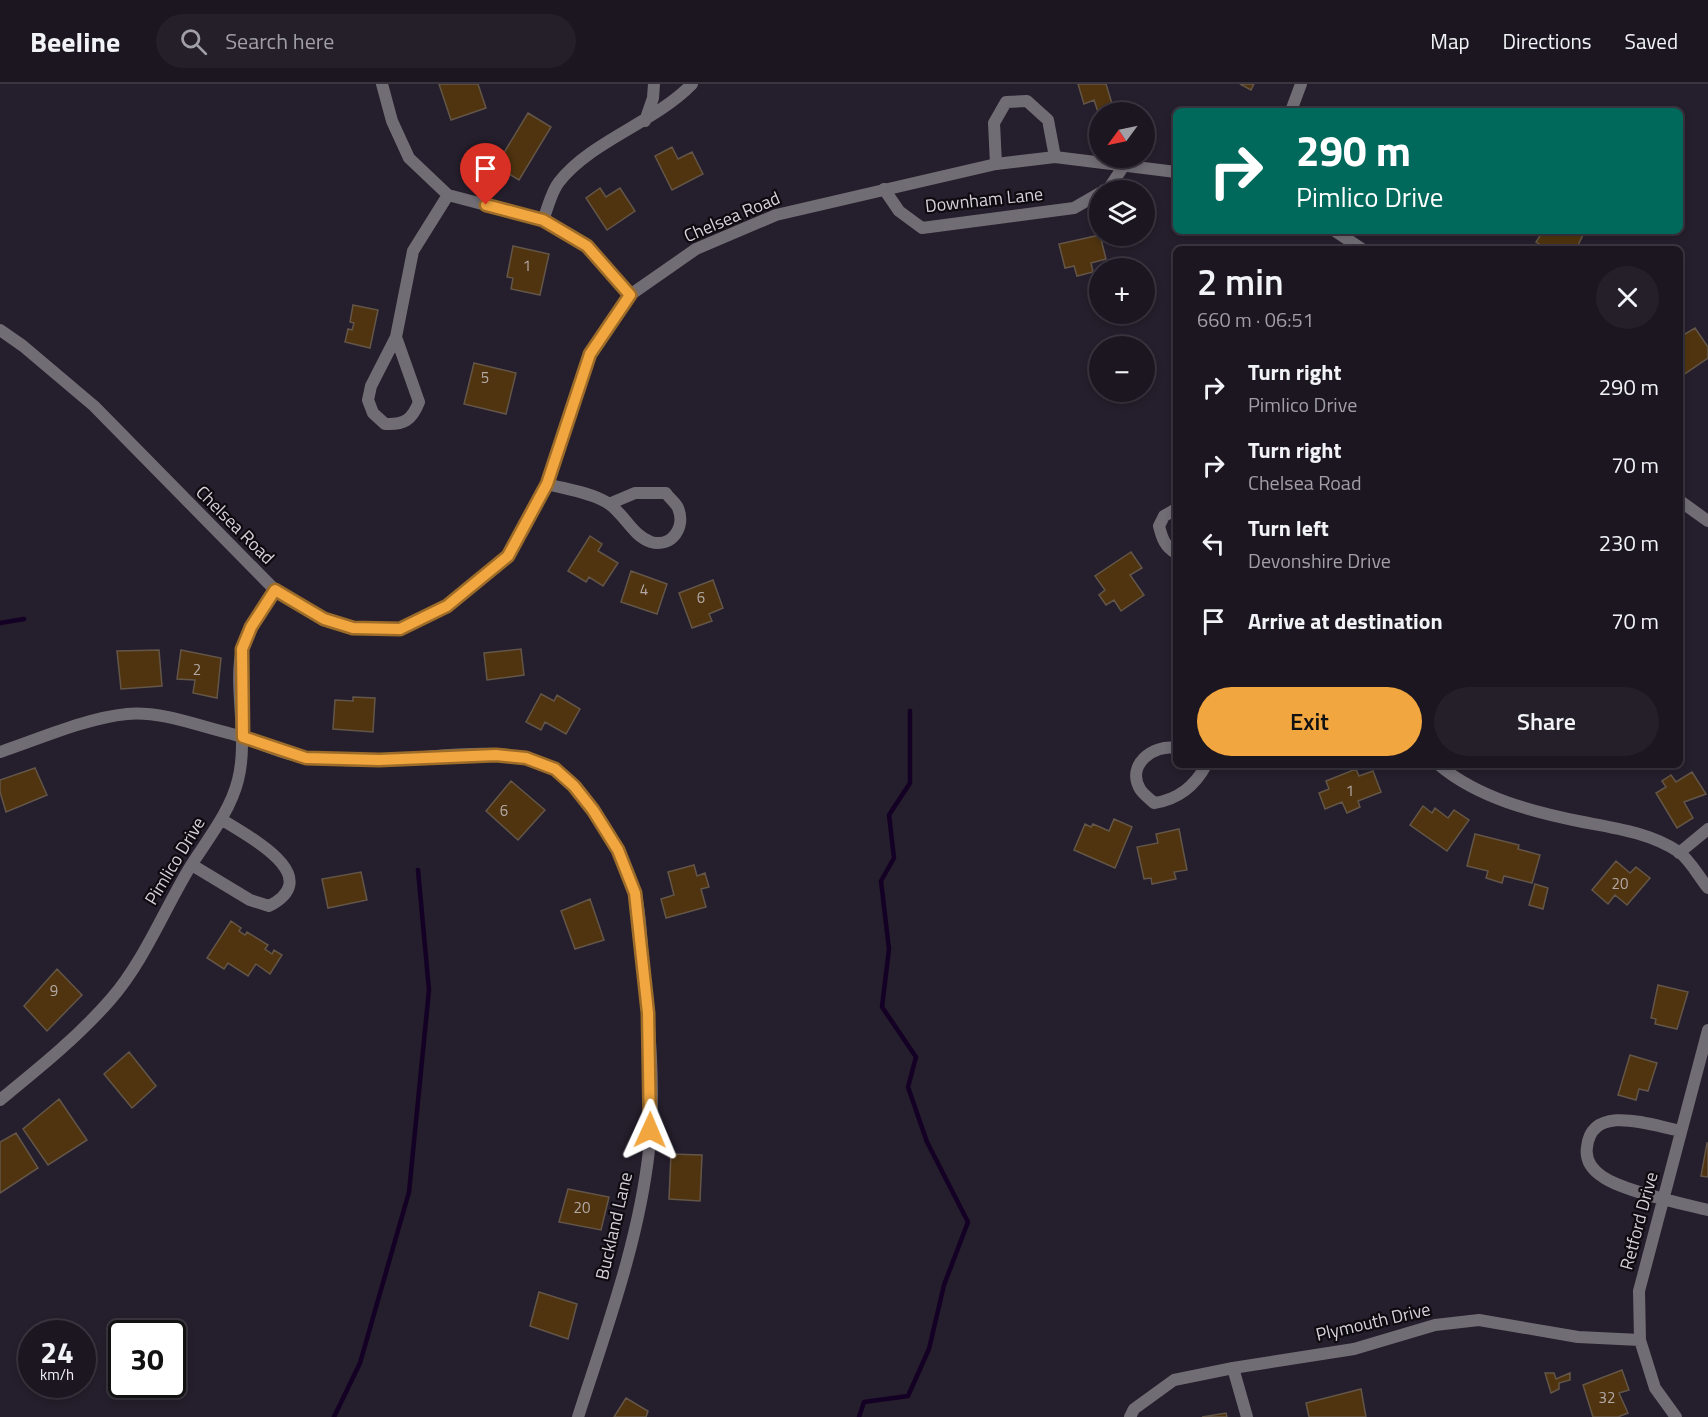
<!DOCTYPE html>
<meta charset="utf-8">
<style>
:root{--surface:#1c1621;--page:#251f2a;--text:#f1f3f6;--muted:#a09fa5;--line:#3a353f;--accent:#f1a63f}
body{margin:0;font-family:"Titillium Web",sans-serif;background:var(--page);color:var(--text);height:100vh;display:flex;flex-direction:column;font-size:22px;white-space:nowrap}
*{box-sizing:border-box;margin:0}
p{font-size:20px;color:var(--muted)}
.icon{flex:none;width:33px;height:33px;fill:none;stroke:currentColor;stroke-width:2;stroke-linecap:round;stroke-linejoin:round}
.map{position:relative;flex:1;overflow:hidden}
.panel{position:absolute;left:1173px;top:162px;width:510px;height:522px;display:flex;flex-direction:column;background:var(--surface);border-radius:9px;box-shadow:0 3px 9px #0003,0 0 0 2px var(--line)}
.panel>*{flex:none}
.guide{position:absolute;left:1173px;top:24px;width:510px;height:126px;border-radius:9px;box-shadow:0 3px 9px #0003,0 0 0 2px var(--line);background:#00695c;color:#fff;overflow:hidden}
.needle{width:39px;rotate:237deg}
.controls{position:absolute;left:1089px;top:18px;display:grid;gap:12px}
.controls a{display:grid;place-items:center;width:66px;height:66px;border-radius:50%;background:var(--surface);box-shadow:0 3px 9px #0003,0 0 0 2px var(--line);font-size:30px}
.speed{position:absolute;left:18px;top:1236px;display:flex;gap:12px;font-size:30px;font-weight:700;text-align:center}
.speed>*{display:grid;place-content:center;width:78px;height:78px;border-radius:50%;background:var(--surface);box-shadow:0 3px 9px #0003,0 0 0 2px var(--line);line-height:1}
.speed small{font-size:15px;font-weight:400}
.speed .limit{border:3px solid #111;border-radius:9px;background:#fff;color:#111}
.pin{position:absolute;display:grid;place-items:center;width:51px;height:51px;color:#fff;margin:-62px -26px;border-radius:50% 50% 50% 0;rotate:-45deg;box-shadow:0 0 6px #0007}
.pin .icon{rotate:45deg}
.me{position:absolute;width:66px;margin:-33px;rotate:1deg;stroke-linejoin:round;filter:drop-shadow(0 0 4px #0008)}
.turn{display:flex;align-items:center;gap:21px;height:126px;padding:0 24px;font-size:27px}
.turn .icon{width:78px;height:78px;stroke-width:2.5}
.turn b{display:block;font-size:42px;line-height:51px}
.round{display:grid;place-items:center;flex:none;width:63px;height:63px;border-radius:32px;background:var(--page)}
.overview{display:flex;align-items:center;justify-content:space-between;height:102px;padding:0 24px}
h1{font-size:36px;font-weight:600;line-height:45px}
.primary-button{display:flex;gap:12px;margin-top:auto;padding:12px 24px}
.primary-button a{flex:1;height:69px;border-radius:36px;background:var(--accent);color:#111;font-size:24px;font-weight:600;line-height:69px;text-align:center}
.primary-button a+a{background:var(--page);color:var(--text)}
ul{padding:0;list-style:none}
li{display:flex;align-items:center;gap:18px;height:78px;padding:0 24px}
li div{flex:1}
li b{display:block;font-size:22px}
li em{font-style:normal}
header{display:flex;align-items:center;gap:36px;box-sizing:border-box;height:84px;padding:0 30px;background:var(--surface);border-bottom:2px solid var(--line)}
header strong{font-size:28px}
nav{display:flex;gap:33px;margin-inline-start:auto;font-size:21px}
.search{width:420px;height:54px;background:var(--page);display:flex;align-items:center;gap:15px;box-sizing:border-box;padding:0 21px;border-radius:33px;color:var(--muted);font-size:22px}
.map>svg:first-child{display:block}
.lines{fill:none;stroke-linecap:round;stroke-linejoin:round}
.stream{stroke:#140024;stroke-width:4.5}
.building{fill:#4f340f;stroke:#635648;stroke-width:1.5}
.minor{stroke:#716d75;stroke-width:12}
.tertiary{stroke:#716d75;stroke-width:12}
.route-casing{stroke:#9d6c29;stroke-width:15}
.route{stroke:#f1a63f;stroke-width:10}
.labels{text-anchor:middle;stroke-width:4.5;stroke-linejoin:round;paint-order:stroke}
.number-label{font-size:15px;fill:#b4a9a7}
.street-label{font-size:18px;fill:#d5d0da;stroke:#0d0a10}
</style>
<header>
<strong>Beeline</strong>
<div class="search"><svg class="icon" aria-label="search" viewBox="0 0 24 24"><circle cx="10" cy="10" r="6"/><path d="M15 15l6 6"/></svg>Search here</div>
<nav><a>Map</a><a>Directions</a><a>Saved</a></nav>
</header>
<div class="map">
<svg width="1708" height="1333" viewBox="0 0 1708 1333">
<rect width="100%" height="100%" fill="#251e2c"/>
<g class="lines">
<path class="stream" d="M0,539l24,-4
M334,1333l26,-54 49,-171 20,-202 -11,-120
M859,1333l5,-15 44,-6 21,-47 15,-64 24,-63 -41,-80 -19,-55 8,-30 -34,-50 7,-58 -8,-68 13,-23 -5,-43 21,-32v-72"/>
</g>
<path class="building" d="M439,0h39l8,24 -35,12z
M1078,0h28l7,23 -15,5 -4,-12 -10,4z
M1240,0h14l-3,6z
M528,29l23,14 -32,53 -23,-14z
M672,63l6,12 14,-7 11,22 -31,16 -17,-34z
M600,104l6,9 14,-9 15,23 -28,19 -21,-32z
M1543,147h38l3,2 -8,16h-36l2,-3 -6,-4z
M1100,151l6,24 -15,4 2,9 -16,4 -3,-10 -9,2 -6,-24z
M513,162l36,8 -9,41 -29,-6 2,-11 -6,-1z
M353,221l25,5 -8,38 -25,-6 3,-13 4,1 2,-7 -4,-1z
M1695,244l13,19v11l-28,19v-40z
M474,279l42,10 -10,41 -42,-10z
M590,452l12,8 -4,7 20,12 -15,23 -14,-9 -3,5 -18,-11z
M1131,468l11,16 -12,7 14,20 -23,16 -7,-11 -8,5 -7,-10 6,-5 -10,-14z
M631,487l36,13 -10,30 -36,-12z
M713,496l10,28 -14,6 3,7 -20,7 -13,-35z
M521,565l3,26 -37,5 -3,-27z
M159,566l3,36 -41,3 -4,-38z
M181,566l40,8 -4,40 -24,-5 2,-13 -18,-1z
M541,610l13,7 3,-6 23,14 -14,25 -21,-12 -4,8 -15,-8z
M353,613l22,1 -2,34 -40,-3 2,-29 18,1z
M35,684l12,27 -41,17 -6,-20v-12z
M1356,685l3,7 14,-5 8,21 -23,9 2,6 -13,6 -5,-11 -17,7 -6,-16 10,-4 -3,-8z
M1692,688l14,22 -22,8 9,16 -16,10 -21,-35 10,-6 -4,-6 9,-6 5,7z
M511,697l34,29 -27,30 -32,-29z
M1423,722l9,7 3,-5 13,10 6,-8 15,10 -22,31 -37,-26z
M1114,735l18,8 -17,41 -41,-18 11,-26 6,3 2,-3 16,7z
M1179,745l8,41 -13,2 2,7 -24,5 -1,-6 -7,1 -7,-32 21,-4 -2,-9z
M1475,750l44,11 -1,4 22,6 -8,28 -28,-7 -2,7 -16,-5 2,-7 -21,-5z
M1616,777l14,12 6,-6 14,11 -23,27 -12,-10 -7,9 -16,-14z
M694,781l3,11 8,-3 4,14 -8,2 5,18 -40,11 -5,-19 13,-4 -6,-23z
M361,788l6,28 -39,8 -6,-29z
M1535,800l13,4 -5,21 -14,-4z
M590,815l14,41 -29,9 -14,-38z
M231,837l10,7 -2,3 6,4 2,-3 21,13 -3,4 7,5 2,-4 8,5 -12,19 -14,-10 -8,12 -20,-13 -4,6 -17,-11z
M57,885l25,26 -35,36 -23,-25z
M1658,901l30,7 -11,37 -22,-5 1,-5 -5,-1z
M129,968l27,34 -24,22 -28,-34z
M1630,971l27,8 -9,28 -9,-2 -3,11 -18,-5z
M59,1015l28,41 -39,25 -25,-36z
M16,1049l22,35 -38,25v-51z
M1707,1059h1v34l-7,-1z
M671,1070l31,1 -2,46 -31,-2z
M568,1105l41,8 -8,33 -42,-8z
M539,1208l38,12 -9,35 -38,-13z
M1622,1286l7,20 -10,3 9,20 -10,4h-25l-10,-32z
M1545,1289h9l2,6 14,-6v7l-11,3v6l-8,4z
M1361,1305l5,28h-57l-3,-14z
M626,1314l22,13 -2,6h-32z
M1226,1329l1,4h-25z"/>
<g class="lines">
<path class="minor" d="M382,0l10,37 17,37 39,37 95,25 44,26 43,49
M1291,27l10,-27
M645,37l8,-23 1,-14
M996,80l-2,-41 12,-21 21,-1 21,19 7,37
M884,105l15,22 23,17 152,-20 26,-15
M1104,106l5,-2 16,-24
M543,136c5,-12 8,-28 16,-38 32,-41 95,-59 133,-98
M396,253l23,65c-7,18 -15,23 -34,22l-12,-11 -5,-13 3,-14 25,-49 17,-86 35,-56
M547,400c18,5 42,8 59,18 17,9 26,34 45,40 21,6 35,-15 27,-34 -2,-5 -9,-10 -12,-15h-31l-26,11
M1176,425l-12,7 -5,10c3,12 6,21 17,27
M1176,664c-23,-4 -50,17 -36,41 3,5 10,10 14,14 23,-3 41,-17 52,-38
M0,668c39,-13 86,-34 127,-38 35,-3 71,12 105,20 25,7 52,22 78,24 22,2 46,3 69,2 55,-1 122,-18 174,8 33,17 72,89 82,124 6,22 6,47 8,69 6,62 13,127 6,189 -10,91 -43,180 -71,267
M1439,681c39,33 94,47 144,57 32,6 68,11 96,30 11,8 20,25 29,36
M1679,769l29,-24
M192,781l58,35 19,6c58,-30 -22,-70 -48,-87
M0,1016c38,-31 78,-63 111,-101 33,-38 53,-89 79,-132 17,-27 40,-55 48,-87 11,-43 -5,-93 4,-131 5,-22 21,-41 33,-59
M1681,1047c-28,-5 -89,-29 -94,16 -2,13 5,23 16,30 20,14 80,27 105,33
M1233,1284l14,49
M1130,1333l4,-8 40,-29 59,-12 121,-19 81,-24 44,-5 99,17 62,3
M1676,1333l-21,-29 -15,-48 -1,-49 69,-261"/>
<path class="tertiary" d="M1335,147l27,18
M0,246l23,16 71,60 181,184 49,29 29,9 47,1 47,-23 61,-50 39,-72 43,-130 40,-59 66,-46 80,-34 220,-51 59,-7 121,15
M1680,417l28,20"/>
</g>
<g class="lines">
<g class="route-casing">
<path id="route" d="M486,121l57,15 44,26 43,49 -40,59 -43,130 -39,72 -61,50 -47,23 -47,-1 -29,-9 -49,-29 -24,37 -9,22 1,88 63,21 73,2 117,-5 30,3 29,11 19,17 19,24 25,40 17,43 13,120 2,117"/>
</g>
<use href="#route" class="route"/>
</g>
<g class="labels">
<g class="number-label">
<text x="527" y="187">1</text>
<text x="485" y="299">5</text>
<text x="644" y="511">4</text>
<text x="701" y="519">6</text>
<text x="197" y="591">2</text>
<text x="1350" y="712">1</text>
<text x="504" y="732">6</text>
<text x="1620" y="805">20</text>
<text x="54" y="912">9</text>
<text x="582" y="1129">20</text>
<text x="1607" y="1319">32</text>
</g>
<g class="street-label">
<text transform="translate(984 116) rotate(-6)" y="6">Downham Lane</text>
<text transform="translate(732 133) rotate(-23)" y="6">Chelsea Road</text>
<text transform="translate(235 441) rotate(45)" y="6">Chelsea Road</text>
<text transform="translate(175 777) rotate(-59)" y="6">Pimlico Drive</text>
<text transform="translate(1639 1137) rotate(-75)" y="6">Retford Drive</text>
<text transform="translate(614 1142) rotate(-77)" y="6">Buckland Lane</text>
<text transform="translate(1373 1238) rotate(-13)" y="6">Plymouth Drive</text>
</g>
</g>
</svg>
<div class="controls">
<a><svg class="needle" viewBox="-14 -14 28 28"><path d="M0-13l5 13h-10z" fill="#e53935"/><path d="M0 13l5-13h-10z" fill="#a09fa5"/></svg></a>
<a><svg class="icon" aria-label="layers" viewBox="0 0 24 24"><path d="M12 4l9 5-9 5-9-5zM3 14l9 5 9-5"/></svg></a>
<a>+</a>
<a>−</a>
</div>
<div class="speed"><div>24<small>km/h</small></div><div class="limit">30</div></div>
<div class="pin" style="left:486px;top:121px;background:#d93025"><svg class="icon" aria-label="arrive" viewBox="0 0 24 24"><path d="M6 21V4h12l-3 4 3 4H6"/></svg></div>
<svg class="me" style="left:650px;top:1046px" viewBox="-20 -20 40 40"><path d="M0-17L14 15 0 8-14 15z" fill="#f1a63f" stroke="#fff" stroke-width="4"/></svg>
<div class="guide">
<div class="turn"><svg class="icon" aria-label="right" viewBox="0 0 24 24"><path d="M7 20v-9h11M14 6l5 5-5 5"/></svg><div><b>290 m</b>Pimlico Drive</div></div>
</div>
<section class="panel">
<div class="overview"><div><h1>2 min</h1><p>660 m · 06:51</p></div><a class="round"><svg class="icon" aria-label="close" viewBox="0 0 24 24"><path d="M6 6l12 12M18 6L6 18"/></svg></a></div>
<ul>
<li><svg class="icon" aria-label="right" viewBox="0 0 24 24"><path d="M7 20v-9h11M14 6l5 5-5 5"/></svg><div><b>Turn right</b><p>Pimlico Drive</p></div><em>290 m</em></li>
<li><svg class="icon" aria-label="right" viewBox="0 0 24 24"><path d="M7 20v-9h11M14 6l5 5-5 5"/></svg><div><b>Turn right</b><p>Chelsea Road</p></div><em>70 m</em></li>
<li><svg class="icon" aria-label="left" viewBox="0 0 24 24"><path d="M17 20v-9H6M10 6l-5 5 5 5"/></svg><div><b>Turn left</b><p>Devonshire Drive</p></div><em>230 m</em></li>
<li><svg class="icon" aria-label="arrive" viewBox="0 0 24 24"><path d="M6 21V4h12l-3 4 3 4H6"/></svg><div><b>Arrive at destination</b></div><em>70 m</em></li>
</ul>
<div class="primary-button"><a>Exit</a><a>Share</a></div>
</section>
</div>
